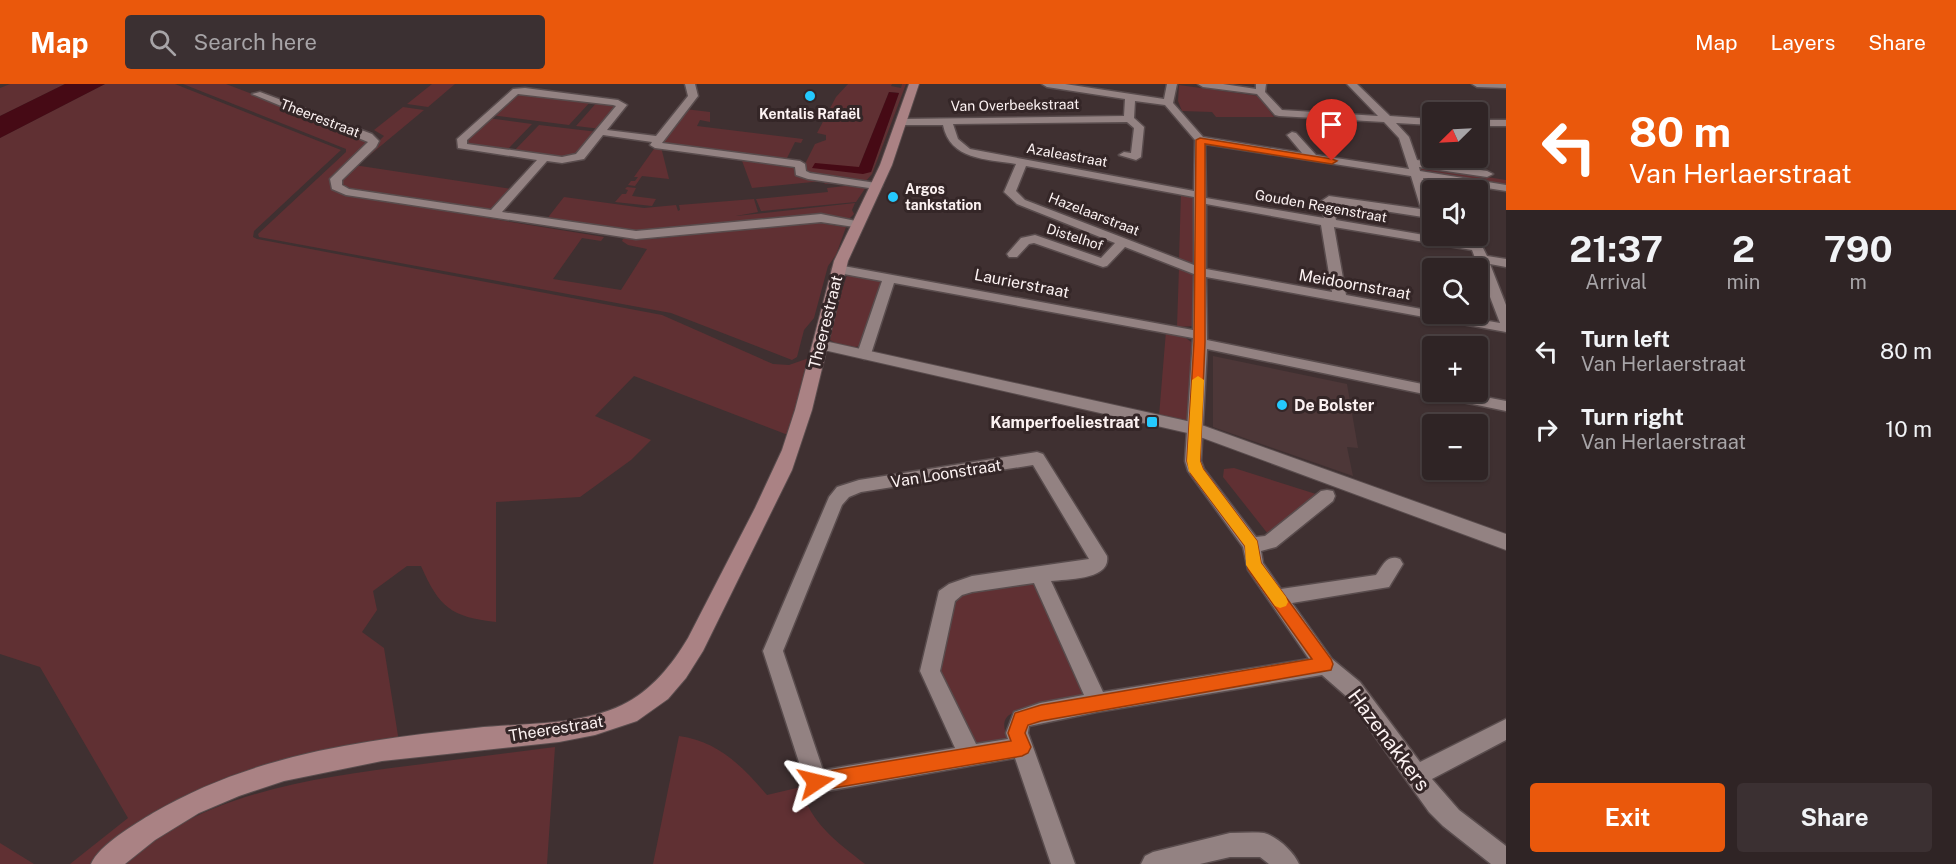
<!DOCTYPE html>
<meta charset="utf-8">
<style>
:root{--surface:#2f2425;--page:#3b3032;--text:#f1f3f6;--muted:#a7a4a7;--line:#4a4142;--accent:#ea580c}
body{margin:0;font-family:"Public Sans",sans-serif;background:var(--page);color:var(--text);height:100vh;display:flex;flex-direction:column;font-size:22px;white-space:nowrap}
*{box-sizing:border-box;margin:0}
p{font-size:20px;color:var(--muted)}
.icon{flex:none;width:33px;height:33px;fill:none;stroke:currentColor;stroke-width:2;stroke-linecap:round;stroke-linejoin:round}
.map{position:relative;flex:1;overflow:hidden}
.drawer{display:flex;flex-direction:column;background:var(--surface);width:450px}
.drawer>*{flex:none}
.top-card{background:#ea580c;color:#fff;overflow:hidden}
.needle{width:39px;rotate:246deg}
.controls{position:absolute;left:1422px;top:18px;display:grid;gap:12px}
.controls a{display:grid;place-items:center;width:66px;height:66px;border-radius:6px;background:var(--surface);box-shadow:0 2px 4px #0004,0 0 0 2px var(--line);font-size:30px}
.pin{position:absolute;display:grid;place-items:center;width:51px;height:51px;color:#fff;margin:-62px -26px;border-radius:50% 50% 50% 0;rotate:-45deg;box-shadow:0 0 6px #0007}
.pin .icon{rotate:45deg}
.me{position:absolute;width:66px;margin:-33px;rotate:80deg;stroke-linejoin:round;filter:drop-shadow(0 0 4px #0008)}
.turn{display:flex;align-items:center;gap:21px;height:126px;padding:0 24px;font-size:27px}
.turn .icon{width:78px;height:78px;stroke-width:2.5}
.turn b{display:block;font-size:42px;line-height:51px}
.eta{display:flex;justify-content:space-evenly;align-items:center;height:102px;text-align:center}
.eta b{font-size:36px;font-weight:700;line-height:42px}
.action{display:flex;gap:12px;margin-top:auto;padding:12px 24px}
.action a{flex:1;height:69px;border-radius:6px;background:var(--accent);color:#fff;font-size:24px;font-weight:700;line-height:69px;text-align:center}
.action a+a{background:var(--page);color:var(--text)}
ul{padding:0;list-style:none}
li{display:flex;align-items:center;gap:18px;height:78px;padding:0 24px}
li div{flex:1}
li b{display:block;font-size:22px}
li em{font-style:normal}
header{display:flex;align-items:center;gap:36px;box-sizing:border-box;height:84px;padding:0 30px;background:var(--accent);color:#fff}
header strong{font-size:28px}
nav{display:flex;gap:33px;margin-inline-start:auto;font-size:21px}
.search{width:420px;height:54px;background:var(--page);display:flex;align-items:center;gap:15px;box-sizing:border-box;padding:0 21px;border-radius:6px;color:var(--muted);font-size:22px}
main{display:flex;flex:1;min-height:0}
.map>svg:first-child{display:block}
.built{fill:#4d3738}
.green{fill:#603033;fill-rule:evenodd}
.water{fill:#460a15}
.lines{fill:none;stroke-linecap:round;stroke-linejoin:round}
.minor-casing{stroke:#594c4d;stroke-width:3}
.tertiary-casing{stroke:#594c4d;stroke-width:2}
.secondary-casing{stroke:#594c4d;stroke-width:2}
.minor{fill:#938282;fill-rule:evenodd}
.tertiary{fill:#938282;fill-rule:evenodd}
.secondary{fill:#aa8284;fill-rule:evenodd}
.route{fill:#ea580c;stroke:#983908;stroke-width:1.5}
.slow{fill:#f59e0b}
.poi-dot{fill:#24c9fe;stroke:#342627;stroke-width:2}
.labels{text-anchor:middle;stroke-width:6;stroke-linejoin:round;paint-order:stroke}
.far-street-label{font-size:14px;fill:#fcf2f2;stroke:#342627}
.far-poi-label{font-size:14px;font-weight:bold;fill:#fcf2f2;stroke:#342627}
.street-label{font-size:16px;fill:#fcf2f2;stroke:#342627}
.poi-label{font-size:16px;font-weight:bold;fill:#fcf2f2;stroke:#342627;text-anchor:start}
.near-street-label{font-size:20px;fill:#fcf2f2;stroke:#342627}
</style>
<header>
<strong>Map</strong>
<div class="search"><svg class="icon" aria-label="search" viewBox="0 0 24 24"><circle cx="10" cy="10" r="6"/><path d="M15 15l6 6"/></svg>Search here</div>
<nav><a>Map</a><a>Layers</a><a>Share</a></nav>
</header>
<main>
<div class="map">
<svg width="1506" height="780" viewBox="0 0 1506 780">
<rect width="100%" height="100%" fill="#3f3031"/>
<path class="built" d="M1213,272l134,28 11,64 -11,-1 6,29 -140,-49z"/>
<path class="green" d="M10,0h55l-65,32v-28z
M105,0h70l166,66 -87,81 -1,6 4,2 405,76 111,49 16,1 20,-7 -4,23 -17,54 -154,-59 -39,40 56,24 -20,20 -51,37 -84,5v120c-45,-5 -57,-15 -75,-56h-14l-34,25 4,19 -15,22 22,16 15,94 -83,12 -222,110h-24l58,-46 -88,-151 -40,-13v-516z
M183,0h43l137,53 7,5 -38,45 6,5 149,22v4l117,19 -3,4 -19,-3 -29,41 68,11 26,-41 -19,-4 -6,-4 1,-2h30l158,-17 35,5 -10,28 -8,11 -14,52 -10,12 -7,27 -5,3 -121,-47 -412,-76 -1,-3 88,-82v-3z
M432,0h23l-27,23 -21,-3z
M848,0h44l-1,2 10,2 1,-4h4l-34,90 -7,8 -56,-7 -6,-7 12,-24 11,-4v-5l-9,-2 19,-36zM889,8l10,1 -28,79 -15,-4 3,-1z
M1179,1l80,11 15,21h-58l-4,-5 -30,-1 -4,-10z
M515,9l77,7 -23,25 -78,-10z
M598,17l21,4 -18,24 -25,-3z
M403,23l21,3 -65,54 -2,-1 27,-27 -10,-6z
M685,25l25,3v10l-10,-2 -3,6 106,13 -2,4 -6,-1 -9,18 -127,-17z
M488,34l44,6 -27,28 -38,-6 -3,-6 11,-11 5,-1z
M539,41l59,7 -18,22 -9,5 -58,-7z
M656,62l5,1 8,32 -27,-3 -7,10 -7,-1 3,-4h4l3,-4h-4z
M741,74l51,8 44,17 -11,1 -2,-3 -71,7z
M354,81l157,24 -20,22 -144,-21 -5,-3 -1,-9z
M1425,83l81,13v5l-80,-12 -7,-5z
M854,101l12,2 -10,15 -95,9 -5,-12 72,-7 -1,-4z
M627,103l9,1 -4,8 24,3 -4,7 -37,-4 7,-8h4l2,-4 -3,-1z
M1181,109l15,5 -2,66 -15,-5z
M564,113l80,11 32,-3 2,6 2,-1 -1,-5 75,-6 4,13 -22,4 119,-13 -3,7 2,4 -6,6 -163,9 -1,-3h-3l1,4 -36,3 -100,-13z
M1179,183l16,5v54l-18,1z
M847,191l20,1 16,5 -22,65c-11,3 -23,0 -32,-7l5,-24z
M1166,247l17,5 11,8 -2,80 -33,-8z
M1234,384l85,27 -51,39 -45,-57 1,-8z
M1035,496l58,118 -78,14c-14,5 -12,15 -7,28l-38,7 -32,-76 20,-77z
M679,652c39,5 64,31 88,59l34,-8c9,36 36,55 64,77h-212z
M555,663l-8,117h-424c81,-72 190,-86 292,-99 47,-6 94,-12 140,-18z
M0,759l34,21h-34z"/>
<path class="water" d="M65,0h40l-105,54v-22z
M889,8l10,1 -28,79 -8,2 -51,-6 3,-5 44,4z"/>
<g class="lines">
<g class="minor-casing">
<path id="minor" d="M685,0h10l3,12 -36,47 138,18 5,3 1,7 4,2 66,10 6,3 -6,3 -68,-10 -12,-4 -1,-8 -140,-19 -5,-3 2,-3 -49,-7 -19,24 -22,4 -15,-2 -45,51 134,19 185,-17 40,8v6l-40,-6 -185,17 -290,-44 -14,-6 -2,-10 38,-37 -116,-48 8,-2 112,42 7,7 -3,6 -34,33v5l7,4 142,21 46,-50 -79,-12 -1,-9 56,-50 12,-1 93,12 9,5 -20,25 49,6 32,-40zM518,10l95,11 3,1 -40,48 -14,3 -95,-13v-4z
M1042,0h23l99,15 3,-15h10l-4,19 30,34 99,16 -15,-18 5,-3 4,1 20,22 93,14 -10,-31 -15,-16 -105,-6 -4,-1 -18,-21 -54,-7 -5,-3h25l33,5v-5h10l-1,8 17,18 96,6 -31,-32h10l33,32 42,3v6l-36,-2 13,14 8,23 70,11 6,3 -6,3 -68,-10 1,4 86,14v6l-83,-13 9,30v21l-4,-1 -5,-11 -91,-14 4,17 94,16 2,-3v3h10l1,2 34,5 4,1 6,12 19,3v8l-16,-3 16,41v27l-300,-55 1,63 225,46v6h27l47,9v10l-299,-62 -6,112 3,8 52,68 9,-1 56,-45 6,-1 6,1 2,5 -2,5 -57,46 -15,4 2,12 18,26 95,-14c7,-10 11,-21 24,-16l3,5 -14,23 -97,16 40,56 28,23 60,80 86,-43v21l-74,39 27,31 47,36v18h-15l-48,-38 -14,-14 -83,-116 -24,-21 -225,37 -68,14 -1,7 47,131h-24l-36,-106 -199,35 -8,-3 -45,-139 66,-154 8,-10 22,-7 178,-28 6,2 64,102c4,24 -40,23 -56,25l52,111 206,-33 -61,-89 -5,-23 -55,-76 -3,-10 8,-123 -299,-55 -23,71 -7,5 -7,-5 25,-73 -49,-9 -1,-3 6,-4 355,65 1,-56 -69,-27 -18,19 -4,1 -69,-24 -5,1 -12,13h-8l-2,-3 14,-16 14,-3 66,23 14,-15 -98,-39 -13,-12 12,-28c-30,-5 -66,-4 -73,-39h-41l-5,-3 5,-3 222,-3 1,-17 -78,-12zM1135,17l30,4 30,35 -1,51 -224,-42 -12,-10 -5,-15 174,-2 7,6 -3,25 -7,-1 -5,3 17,5 5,-3 3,-30 -10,-9zM1205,60l206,32 10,33 -92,-13 -9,6 4,16 -118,-20zM1026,82l168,31v68l-169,-65 -9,-9zM1206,120l115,21 11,67 -126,-23zM1334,143l138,23 28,73 -52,-9h-16v-3l-86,-16zM1033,381l56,94 -117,17 -23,8 -10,7 -19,80 35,77 -132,22 -40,-119 59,-146 7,-8 12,-5zM1034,499l50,112 -44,8 -26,9 -8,21 2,6 -32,5 -36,-73 15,-70 7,-6 10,-3z
M1472,0h34v4l-29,-1z
M1478,36h28v6h-28z
M1230,749c11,0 23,-1 34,0 13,3 30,19 35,31h-30l-9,-7h-30l-30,7h-59l4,-8 8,-4z"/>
</g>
<g class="tertiary-casing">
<path id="tertiary" d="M820,256l376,83 310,111v16l-314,-116 -377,-86 -3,-3 3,-3z"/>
</g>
<g class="secondary-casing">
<path id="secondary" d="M909,0h10l-27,81 -44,96 -36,149 -20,60 -89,181 -17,27 -18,21 -31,22 -42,14 -36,7 -177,19 -98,20 -45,15 -40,17 -44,27 -30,24h-34c8,-19 44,-40 62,-51 99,-58 209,-73 322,-85 48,-5 103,-2 147,-23 29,-14 50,-40 66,-67l67,-130 27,-58 13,-40 39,-149 46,-96z"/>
</g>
<use href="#minor" class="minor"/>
<use href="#tertiary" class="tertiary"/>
<use href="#secondary" class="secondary"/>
</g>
<path class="route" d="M1200,54l132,21 5,2 -5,3 -127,-20v198l-5,119 3,8 54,72 4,22 70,96 2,5 -2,6 -290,51 -13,4 -3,8 6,14 -3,6 -6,3 -206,35 -7,-3 -2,-6 2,-7 7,-2 195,-32 -3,-8 7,-20 26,-8 271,-46 -64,-90 -3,-23 -54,-72 -4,-13 7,-119 2,-202z"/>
<path class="slow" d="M1198,292l6,4 -4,81 3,8 54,72 4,22 25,34 2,5 -2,4 -6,2 -5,-2 -29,-41 -1,-19 -56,-75 -2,-10 5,-81z"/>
<g class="poi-dot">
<circle cx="810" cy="12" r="6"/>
<circle cx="893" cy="113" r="6"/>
<circle cx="1282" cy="321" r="6"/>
<rect x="1146" y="332" width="12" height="12" rx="3"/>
</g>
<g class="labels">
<g class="far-street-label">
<text transform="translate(1015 21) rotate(-1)" y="5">Van Overbeekstraat</text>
<text transform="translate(320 34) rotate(21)" y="5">Theerestraat</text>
<text transform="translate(1067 71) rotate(10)" y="5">Azaleastraat</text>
<text transform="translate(1321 122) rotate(10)" y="5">Gouden Regenstraat</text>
<text transform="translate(1094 130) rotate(21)" y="5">Hazelaarstraat</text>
<text transform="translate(1075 153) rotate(18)" y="5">Distelhof</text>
</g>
<g class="far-poi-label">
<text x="810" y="35">Kentalis Rafaël</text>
<text x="905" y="110" text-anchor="start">Argos<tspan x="905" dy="16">tankstation</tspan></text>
</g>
<g class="street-label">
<text transform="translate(1022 199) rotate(11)" y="6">Laurierstraat</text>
<text transform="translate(1355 200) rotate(10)" y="6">Meidoornstraat</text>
<text transform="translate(825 238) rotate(-76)" y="6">Theerestraat</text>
<text transform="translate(946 389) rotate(-9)" y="6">Van Loonstraat</text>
<text transform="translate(556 644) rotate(-9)" y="6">Theerestraat</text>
</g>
<g class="poi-label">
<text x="1294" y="327">De Bolster</text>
<text x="1140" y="344" text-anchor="end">Kamperfoeliestraat</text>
</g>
<g class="near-street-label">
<text transform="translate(1389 656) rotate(53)" y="7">Hazenakkers</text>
</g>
</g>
</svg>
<div class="controls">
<a><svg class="needle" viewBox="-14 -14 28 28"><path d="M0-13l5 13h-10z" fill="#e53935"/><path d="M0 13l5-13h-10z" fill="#a7a4a7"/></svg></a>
<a><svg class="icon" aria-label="sound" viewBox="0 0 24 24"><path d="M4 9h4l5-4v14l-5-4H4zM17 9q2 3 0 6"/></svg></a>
<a><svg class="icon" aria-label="search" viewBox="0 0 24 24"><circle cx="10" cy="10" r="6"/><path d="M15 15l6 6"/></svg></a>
<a>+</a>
<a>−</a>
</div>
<div class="pin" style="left:1332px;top:77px;background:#d93025"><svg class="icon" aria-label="arrive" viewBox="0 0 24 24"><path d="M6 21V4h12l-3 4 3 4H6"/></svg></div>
<svg class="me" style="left:816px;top:698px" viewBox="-20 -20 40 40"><path d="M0-17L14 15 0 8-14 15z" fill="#ea580c" stroke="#fff" stroke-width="4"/></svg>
</div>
<section class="drawer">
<div class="top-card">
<div class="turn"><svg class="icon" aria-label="left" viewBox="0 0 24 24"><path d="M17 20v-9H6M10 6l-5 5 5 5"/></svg><div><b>80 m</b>Van Herlaerstraat</div></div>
</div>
<div class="eta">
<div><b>21:37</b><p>Arrival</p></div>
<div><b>2</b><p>min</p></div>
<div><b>790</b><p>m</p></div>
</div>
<ul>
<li><svg class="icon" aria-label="left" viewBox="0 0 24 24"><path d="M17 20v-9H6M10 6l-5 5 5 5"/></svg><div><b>Turn left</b><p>Van Herlaerstraat</p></div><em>80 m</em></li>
<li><svg class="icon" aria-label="right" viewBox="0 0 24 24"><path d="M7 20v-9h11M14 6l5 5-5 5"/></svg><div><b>Turn right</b><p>Van Herlaerstraat</p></div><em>10 m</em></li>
</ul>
<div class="action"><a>Exit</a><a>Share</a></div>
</section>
</main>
